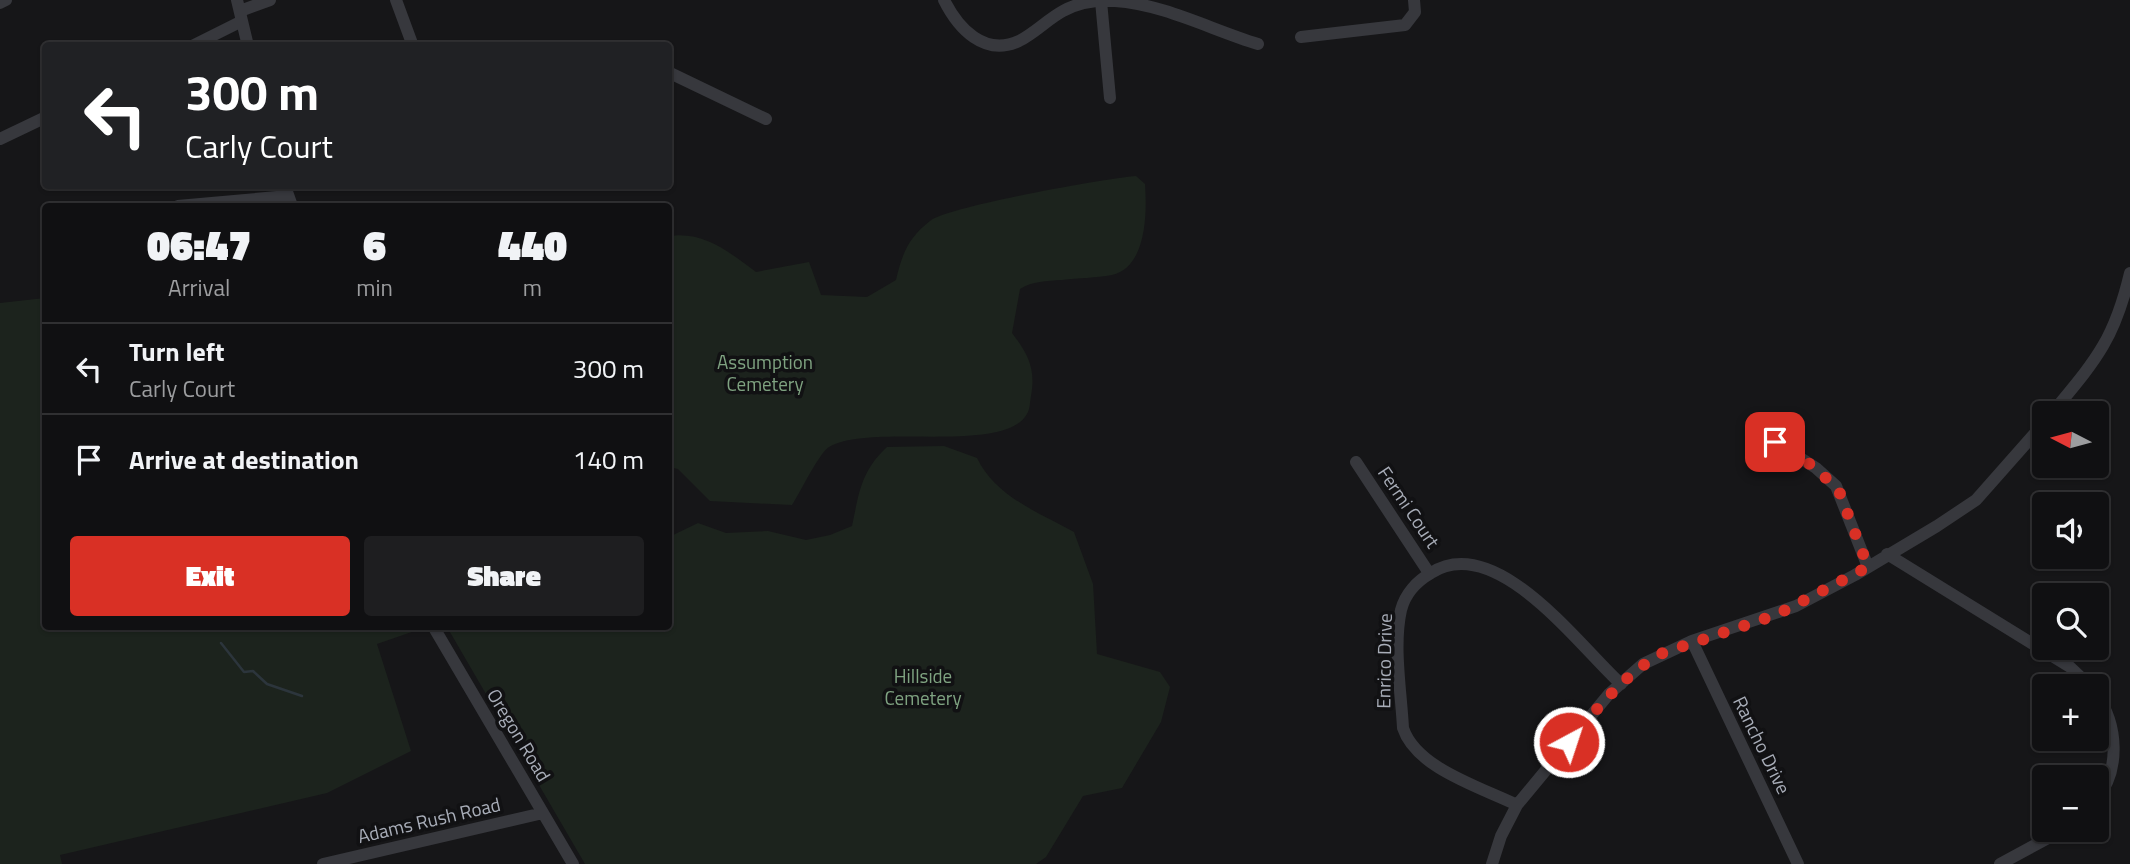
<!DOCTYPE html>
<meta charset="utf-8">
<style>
:root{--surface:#101012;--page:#1e1e20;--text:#f1f3f6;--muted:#9c9d9f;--line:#303032;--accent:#d93025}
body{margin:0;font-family:"Titillium Web",sans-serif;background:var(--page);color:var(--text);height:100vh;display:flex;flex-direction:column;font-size:26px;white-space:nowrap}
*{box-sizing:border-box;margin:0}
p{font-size:23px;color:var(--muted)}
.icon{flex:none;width:38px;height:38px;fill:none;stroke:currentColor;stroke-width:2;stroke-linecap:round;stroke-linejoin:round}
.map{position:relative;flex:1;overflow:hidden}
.side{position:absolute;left:42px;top:203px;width:630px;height:427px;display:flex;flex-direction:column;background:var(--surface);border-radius:7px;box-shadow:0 2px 5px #0004,0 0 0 2px var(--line)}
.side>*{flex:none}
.hud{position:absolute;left:42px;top:42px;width:630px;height:147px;border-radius:7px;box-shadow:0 2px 5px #0004,0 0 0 2px var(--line);background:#202124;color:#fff;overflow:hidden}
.needle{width:46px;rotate:276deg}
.fabs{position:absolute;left:2032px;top:401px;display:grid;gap:14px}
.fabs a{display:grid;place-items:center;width:77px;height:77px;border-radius:7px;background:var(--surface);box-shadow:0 2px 5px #0004,0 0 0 2px var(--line);font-size:35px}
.pin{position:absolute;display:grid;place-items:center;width:60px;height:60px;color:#fff;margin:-30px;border-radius:14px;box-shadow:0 4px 10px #0006}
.me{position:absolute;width:77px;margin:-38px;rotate:40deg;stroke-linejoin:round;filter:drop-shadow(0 0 5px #0008)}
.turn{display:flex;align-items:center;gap:24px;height:147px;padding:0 28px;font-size:32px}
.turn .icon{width:91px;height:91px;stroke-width:2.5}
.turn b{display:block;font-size:49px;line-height:60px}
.eta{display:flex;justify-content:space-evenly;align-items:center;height:119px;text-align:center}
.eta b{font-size:42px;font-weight:800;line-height:49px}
.action{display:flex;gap:14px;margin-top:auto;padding:14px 28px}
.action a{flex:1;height:80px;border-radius:7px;background:var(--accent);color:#fff;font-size:28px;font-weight:800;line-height:80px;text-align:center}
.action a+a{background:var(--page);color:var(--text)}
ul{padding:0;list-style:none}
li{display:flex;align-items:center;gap:21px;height:91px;padding:0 28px;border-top:2px solid var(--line)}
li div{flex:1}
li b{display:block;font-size:26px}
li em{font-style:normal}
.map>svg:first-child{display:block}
.green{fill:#1c231d}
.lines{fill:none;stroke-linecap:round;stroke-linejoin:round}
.stream{stroke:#2c353c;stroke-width:2.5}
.minor{stroke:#37383d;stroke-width:12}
.route{stroke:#d93025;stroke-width:12;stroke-dasharray:0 21.6}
.labels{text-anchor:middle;stroke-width:7;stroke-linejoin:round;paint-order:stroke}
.park-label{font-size:19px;fill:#7fa381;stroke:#111113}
.street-label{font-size:19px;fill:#a8adb8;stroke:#111113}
</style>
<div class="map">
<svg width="2130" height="864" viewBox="0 0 2130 864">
<rect width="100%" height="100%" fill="#161618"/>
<path class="green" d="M1136,176l9,8c2,28 2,83 -33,91 -16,3 -34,3 -50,5 -16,1 -29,1 -42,9l-8,44c16,21 24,36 19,63 -1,5 -1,12 -3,16 -20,44 -155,10 -199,35 -10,6 -29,46 -37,58l-82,-4 -32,-32 -9,-2v-231c35,-5 60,16 87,36l53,-10 12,33 46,2 29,-17c6,-26 12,-42 34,-59 16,-14 177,-43 206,-45z
M45,298l1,328h383l-52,18 34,107 -84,42 -267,62 2,9h-62v-561z
M944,446l33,12c19,39 61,54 97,74l19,52 4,70 63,18 10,15 -9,35 -39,66 -39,8 -37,61 -10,7h-451l-138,-237 221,-1 1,-89 29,-14 28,10 42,-2 38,9 24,-5 22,-9c7,-33 9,-55 35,-79z"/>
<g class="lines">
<path class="stream" d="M221,643l23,29 9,-1 14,13 35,12"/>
<path class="minor" d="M237,0l11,46
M396,0l17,46
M944,0c14,28 40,57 75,41 16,-8 29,-22 44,-30 16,-9 34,-11 52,-10 48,3 97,29 143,43
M1101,1l9,97
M0,3l6,-3
M240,11l30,-11
M1301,37l104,-12 10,-13 -1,-12
M192,46l50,-25
M668,72l98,47
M0,139l46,-22
M285,186l7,20
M178,206l110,-10
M2052,413c43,-52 62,-72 78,-140
M1755,429l61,39 20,18 32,81
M1356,462l73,111
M1887,554l183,113 20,19
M433,626l140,238
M1692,641l106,223
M2096,694c22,30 25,76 0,106
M1517,805c-37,-18 -101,-37 -114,-77 -2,-38 -10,-82 -2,-118 4,-16 16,-29 30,-37 65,-42 149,74 190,111
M323,864l220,-51
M1492,864l9,-28 16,-31 92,-111 34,-30 49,-23 104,-35 59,-31 82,-49 39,-26 68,-77
M2000,864l63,-34"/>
</g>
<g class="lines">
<path class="route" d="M1569,742c28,-33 54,-66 91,-88l116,-39 92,-48 -29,-76 -23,-23 -41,-26"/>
</g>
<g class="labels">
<g class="park-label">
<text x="765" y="369">Assumption<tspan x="765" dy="22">Cemetery</tspan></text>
<text x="923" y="683">Hillside<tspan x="923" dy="22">Cemetery</tspan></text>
</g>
<g class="street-label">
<text transform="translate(1409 507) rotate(56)" y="7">Fermi Court</text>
<text transform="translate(1384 661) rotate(-89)" y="7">Enrico Drive</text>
<text transform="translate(519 735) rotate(59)" y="7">Oregon Road</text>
<text transform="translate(1762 745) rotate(64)" y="7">Rancho Drive</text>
<text transform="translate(429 820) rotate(-13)" y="7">Adams Rush Road</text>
</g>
</g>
</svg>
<div class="fabs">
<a><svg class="needle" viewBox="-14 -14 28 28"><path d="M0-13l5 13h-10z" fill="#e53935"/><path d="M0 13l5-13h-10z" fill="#9c9d9f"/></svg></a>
<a><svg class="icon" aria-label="sound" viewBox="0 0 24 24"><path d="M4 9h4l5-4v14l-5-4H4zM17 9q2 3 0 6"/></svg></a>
<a><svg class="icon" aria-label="search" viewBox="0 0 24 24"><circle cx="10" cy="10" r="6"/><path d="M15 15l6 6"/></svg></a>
<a>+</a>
<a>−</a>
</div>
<div class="pin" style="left:1775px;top:442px;background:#d93025"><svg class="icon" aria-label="arrive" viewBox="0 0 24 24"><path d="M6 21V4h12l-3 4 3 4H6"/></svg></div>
<svg class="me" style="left:1569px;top:742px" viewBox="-20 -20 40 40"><circle r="17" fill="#d93025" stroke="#fff" stroke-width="3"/><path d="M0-11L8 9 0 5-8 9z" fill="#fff"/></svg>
<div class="hud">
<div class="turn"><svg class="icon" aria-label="left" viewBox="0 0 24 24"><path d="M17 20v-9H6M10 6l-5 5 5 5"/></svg><div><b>300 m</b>Carly Court</div></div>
</div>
<section class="side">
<div class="eta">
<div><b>06:47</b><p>Arrival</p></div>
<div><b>6</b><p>min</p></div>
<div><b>440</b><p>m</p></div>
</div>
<ul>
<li><svg class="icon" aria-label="left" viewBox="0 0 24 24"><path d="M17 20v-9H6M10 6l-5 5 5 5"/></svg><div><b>Turn left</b><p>Carly Court</p></div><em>300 m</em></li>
<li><svg class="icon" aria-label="arrive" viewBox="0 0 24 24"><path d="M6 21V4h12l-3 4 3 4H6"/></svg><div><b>Arrive at destination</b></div><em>140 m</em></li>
</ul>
<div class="action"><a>Exit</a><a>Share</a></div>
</section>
</div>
